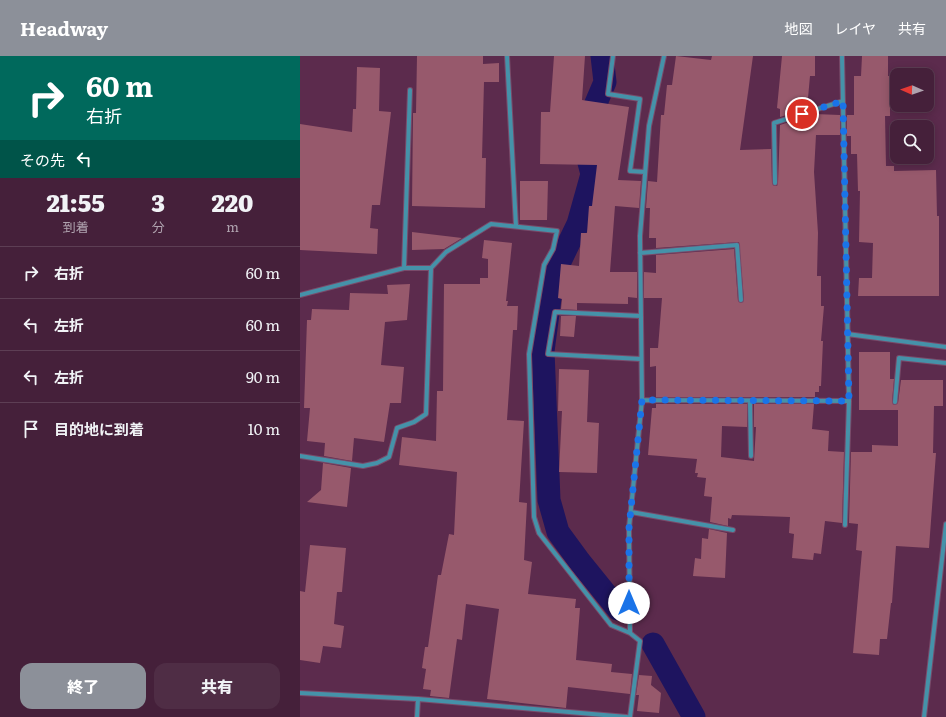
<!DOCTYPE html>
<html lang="ja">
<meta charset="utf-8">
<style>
:root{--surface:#45203a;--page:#4f2d45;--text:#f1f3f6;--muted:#b0a3af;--line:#5d3e54;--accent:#8c9099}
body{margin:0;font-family:Literata,"Noto Sans JP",serif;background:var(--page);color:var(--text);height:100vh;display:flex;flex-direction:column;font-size:15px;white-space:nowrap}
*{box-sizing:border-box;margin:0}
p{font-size:13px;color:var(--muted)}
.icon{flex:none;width:22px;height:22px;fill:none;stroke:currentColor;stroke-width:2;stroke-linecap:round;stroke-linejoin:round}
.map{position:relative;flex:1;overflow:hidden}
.details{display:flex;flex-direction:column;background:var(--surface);width:300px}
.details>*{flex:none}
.top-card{background:#00695c;color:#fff;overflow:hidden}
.needle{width:26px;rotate:272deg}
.buttons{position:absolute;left:590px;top:12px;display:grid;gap:8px}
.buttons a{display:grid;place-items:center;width:44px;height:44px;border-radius:8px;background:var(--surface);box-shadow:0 2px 10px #0003,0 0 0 1px var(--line);font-size:20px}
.pin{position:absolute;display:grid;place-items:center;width:34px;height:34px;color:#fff;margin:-17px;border:2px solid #fff;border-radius:50%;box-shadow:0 1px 4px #0007}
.me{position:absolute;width:44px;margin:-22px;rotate:0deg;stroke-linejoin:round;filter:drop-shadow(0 0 3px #0008)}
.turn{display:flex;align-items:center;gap:14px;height:84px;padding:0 20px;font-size:18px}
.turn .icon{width:52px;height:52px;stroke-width:2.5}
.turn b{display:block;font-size:28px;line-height:34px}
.then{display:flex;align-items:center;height:38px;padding:0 20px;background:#0003;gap:8px;font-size:15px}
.eta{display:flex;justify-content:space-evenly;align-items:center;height:68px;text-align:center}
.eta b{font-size:24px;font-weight:800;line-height:28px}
.primary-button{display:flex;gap:8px;margin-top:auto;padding:8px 20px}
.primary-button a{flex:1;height:46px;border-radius:12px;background:var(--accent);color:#fff;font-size:16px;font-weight:800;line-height:46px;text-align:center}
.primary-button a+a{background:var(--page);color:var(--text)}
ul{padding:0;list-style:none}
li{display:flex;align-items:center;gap:12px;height:52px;padding:0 20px;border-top:1px solid var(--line)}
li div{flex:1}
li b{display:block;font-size:15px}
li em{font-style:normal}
header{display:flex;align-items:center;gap:24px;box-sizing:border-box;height:56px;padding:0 20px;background:var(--accent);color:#fff}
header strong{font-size:19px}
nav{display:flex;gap:22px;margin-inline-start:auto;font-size:14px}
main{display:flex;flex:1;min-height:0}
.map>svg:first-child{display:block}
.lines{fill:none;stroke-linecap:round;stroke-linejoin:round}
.canal{stroke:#1e145f;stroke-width:23}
.building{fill:#97596c}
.street-casing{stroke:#794b6a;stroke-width:6}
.street{stroke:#4592a9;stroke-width:4}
.route{stroke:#1a73e8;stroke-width:7;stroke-dasharray:0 12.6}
</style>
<header>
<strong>Headway</strong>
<nav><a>地図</a><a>レイヤ</a><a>共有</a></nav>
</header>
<main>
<section class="details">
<div class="top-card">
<div class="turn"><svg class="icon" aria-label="right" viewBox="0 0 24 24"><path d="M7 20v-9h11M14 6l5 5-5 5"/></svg><div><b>60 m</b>右折</div></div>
<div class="then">その先<svg class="icon" aria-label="left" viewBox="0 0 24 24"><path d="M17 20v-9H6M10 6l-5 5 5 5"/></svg></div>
</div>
<div class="eta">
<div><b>21:55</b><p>到着</p></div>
<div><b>3</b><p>分</p></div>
<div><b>220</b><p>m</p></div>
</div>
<ul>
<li><svg class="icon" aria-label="right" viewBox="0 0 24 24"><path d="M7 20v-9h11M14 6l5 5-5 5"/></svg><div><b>右折</b></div><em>60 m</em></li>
<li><svg class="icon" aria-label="left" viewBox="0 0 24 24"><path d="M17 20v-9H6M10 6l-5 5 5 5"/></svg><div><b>左折</b></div><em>60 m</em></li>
<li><svg class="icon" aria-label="left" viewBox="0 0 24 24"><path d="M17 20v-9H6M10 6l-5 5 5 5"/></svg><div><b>左折</b></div><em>90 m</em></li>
<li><svg class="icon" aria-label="arrive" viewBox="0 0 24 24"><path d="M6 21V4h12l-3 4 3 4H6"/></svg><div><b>目的地に到着</b></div><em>10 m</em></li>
</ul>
<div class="primary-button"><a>終了</a><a>共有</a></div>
</section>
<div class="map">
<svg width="646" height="661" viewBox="0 0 646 661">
<rect width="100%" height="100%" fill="#5c2b4d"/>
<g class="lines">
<path class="canal" d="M302,0l3,26 -23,54 10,38 -14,50 -25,52 -10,75 6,149 9,32 22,30 38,47
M353,588l41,73"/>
</g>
<path class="building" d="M117,0h66v8l16,-1v19h-15l-2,76h4l-1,50 -73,-2 1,-93h3z
M254,0h31l-3,44 47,7 -11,73 23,1 -2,27 -24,-2 -5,66h27v26l-9,-1v7l-51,-1v7l-16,-1 1,-10 -4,-1 3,-34 18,2 2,-33h6l2,-27h3l5,-41 -57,-1 1,-52h9z
M376,0l35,4 1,-4h41l-13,94 31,-1 1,34 2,3h3l1,-3 2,-58 34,-11 26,1v20h-24l-2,37 4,61 -1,43h4v30h3l-3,35h2l-2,45h-2v6h-4v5h-159v-31l-6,1v-19h8l4,-50h-18v-26l12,1v-18l78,-6 4,52 3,2 3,-3 -5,-58 -83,6v-10h-7l1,-30h-4l2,-27 9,1 4,-67h3l3,-30h5z
M482,0h33v20h-5l-3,33 -27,8v-8l-3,-1z
M562,0h26v20h2v40h-5l1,50h8v5l42,-1 1,46h2v80h-81l1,-18h13l1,-35 -14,-1 1,-51h-2l-1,-37h-6v-18h-4v-21h7v-39h7z
M57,11l23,1 -1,43 12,1 -11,93h-8l-2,23 8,1 -1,25 -77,-4v-126l52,8 1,-23h3z
M220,125h28l-1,39h-27z
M112,176l50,6 -18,11 -32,1z
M184,184l28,3 -6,58h2l-1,5h11l-1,24h-4l-6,90 17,1 -5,81 8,1 -3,57 8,2 -4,32 48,5 -1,9h5l-4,52 36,4 -1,8 21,2 -2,20 -62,-7 -2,21 -79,-9 12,-90 -33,-5 -4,36 -5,-1 -8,59 -19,-2 1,-6 -8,-1 3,-20 -4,-1 3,-21h3l10,-72h3l8,-41 5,1 3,-63 -58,-7 3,-28 34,4 1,-50h6l1,-107h36v-6h8v-19l-6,-1z
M110,228l-3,36 -22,2 -4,43 23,2 -3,36h-11l-6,39 -30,-4 -2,23 -28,-5 1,-13 -18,-2 3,-33h-6l3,-88h4l1,-11 37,1 1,-17 38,1 -1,-9z
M261,260h15l-2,21 -14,-1z
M559,296h31v27h4l-2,23 2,3 4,-2 3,-23h42v26h-9l-1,47h3l-7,95 -33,-2 -4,57h-1l-4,36h-7l-1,16 -26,-2 9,-102 -6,-1 2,-26 -9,-1 2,-71h21v-7l26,1v-36h-39z
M259,313l30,1 -2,52 12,1 -2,50 -38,-1 3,-61h-4z
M356,348h91v23l-25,-1 -1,31 33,4 2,-34h-2v-23h60l-2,25 17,2 -1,20 16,1 -2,71 -17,-2 -4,33 -7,-1 -1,7 -21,-2 2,-24 -5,-1 1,-16 -58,-2 -1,4 -3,-1v8l-18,-4 2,-25 -8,-1 2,-18 -9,-1 1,-4h-3l2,-14 -49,-4 4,-47h4z
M23,407l28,5 -4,39 -40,-5 14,-12z
M409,473l18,4 -2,45 -32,-2 2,-18 6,1 1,-21 6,1z
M10,489l36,3 -4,44h-5l-3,32 10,2 -3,22 -18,-2 -3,17 -20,-3v-69l5,1z
M339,619l13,1 -1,9 10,8 -2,20 -22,-2 2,-16h-3z"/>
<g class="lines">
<g class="street-casing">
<path id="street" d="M207,0l9,170
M313,0l-5,38 32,5 -10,72 15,1
M475,127l-1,-60 69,-22
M340,197l97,-8 4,55
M104,212l6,-178
M0,239l104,-27h27
M341,260l-86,-4 -7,42 93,5
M547,278l99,13
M342,344l207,1 -7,-345
M450,345l1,55
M595,346l4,-44 47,5
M0,400l63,10 14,-3 12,-6 8,-29 17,-6 12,-8 5,-146 15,-16 45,-28 66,7 -4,18 -9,16 -15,89 5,163 5,16 72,92 19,8 10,8 -10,76
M331,456l102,18
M545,469l4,-124
M330,577l-1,-105 13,-128 -2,-164 9,-110 15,-70
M0,637l118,6 209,18
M117,661l1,-18
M624,661l22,-193"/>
</g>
<use href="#street" class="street"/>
</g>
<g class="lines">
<path class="route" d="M329,547v-75l13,-128 207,1 -6,-300 -41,13"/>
</g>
</svg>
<div class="buttons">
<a><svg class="needle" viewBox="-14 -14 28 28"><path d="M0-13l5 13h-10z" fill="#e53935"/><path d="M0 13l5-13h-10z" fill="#b0a3af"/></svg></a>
<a><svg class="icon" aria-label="search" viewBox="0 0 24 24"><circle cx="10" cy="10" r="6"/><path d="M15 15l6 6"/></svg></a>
</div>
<div class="pin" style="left:502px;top:58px;background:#d93025"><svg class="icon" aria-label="arrive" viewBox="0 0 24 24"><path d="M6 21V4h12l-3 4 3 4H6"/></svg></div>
<svg class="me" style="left:329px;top:547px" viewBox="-20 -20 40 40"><circle r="19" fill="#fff"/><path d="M0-13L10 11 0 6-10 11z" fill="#1a73e8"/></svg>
</div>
</main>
